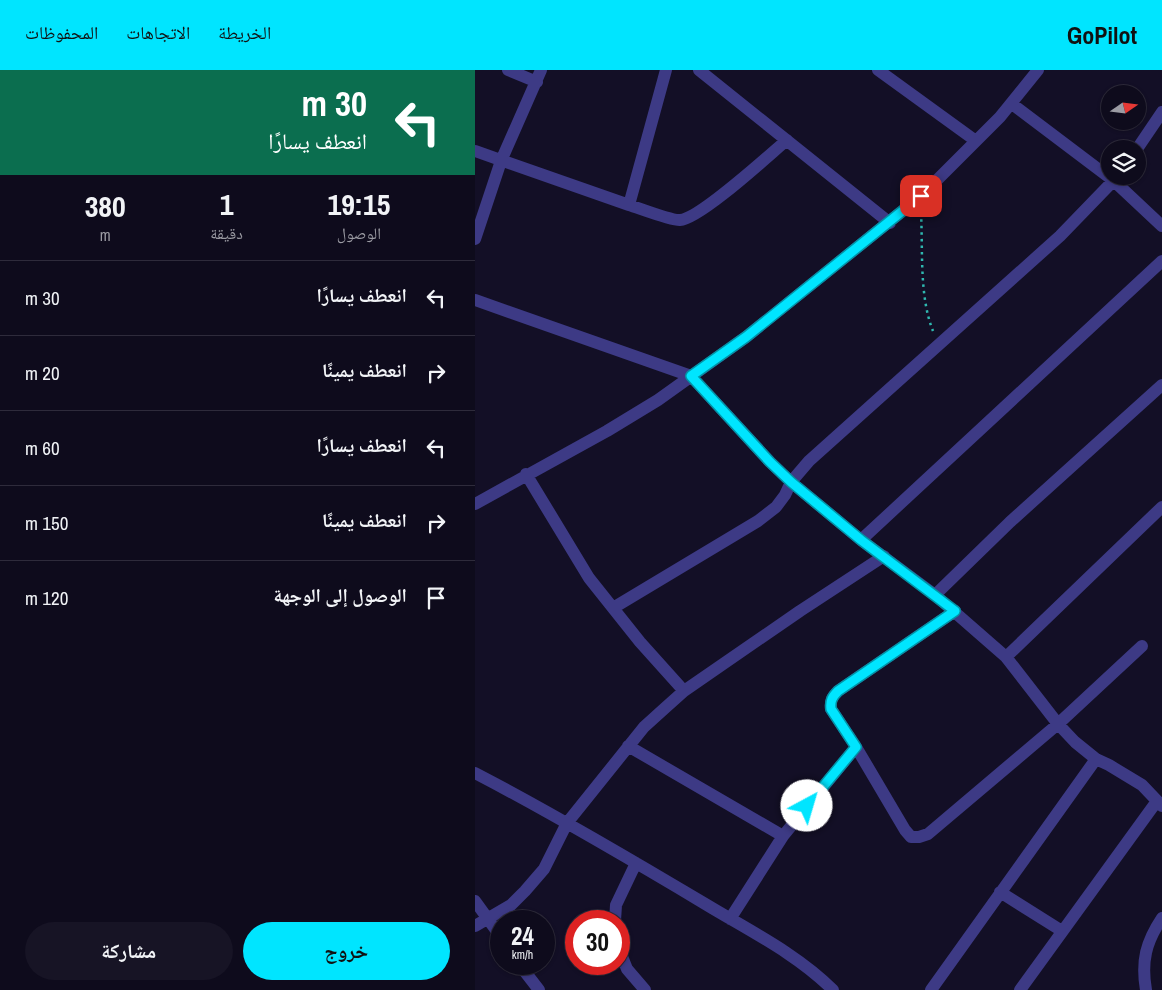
<!DOCTYPE html>
<html lang="ar">
<meta charset="utf-8">
<style>
:root{--surface:#0e0b1c;--page:#171425;--text:#f1f3f6;--muted:#9b9ba3;--line:#2e2b3b;--accent:#00e5ff}
body{margin:0;font-family:"Archivo Narrow","Noto Naskh Arabic",sans-serif;background:var(--page);color:var(--text);direction:rtl;height:100vh;display:flex;flex-direction:column;font-size:19px;white-space:nowrap}
*{box-sizing:border-box;margin:0}
p{font-size:16px;color:var(--muted)}
.icon{flex:none;width:28px;height:28px;fill:none;stroke:currentColor;stroke-width:2;stroke-linecap:round;stroke-linejoin:round}
.map{position:relative;flex:1;overflow:hidden;direction:ltr}
.side{display:flex;flex-direction:column;background:var(--surface);width:475px}
.side>*{flex:none}
.banner{background:#0b6e4f;color:#fff;overflow:hidden}
.needle{width:32px;rotate:76deg}
.fabs{position:absolute;left:626px;top:15px;display:grid;gap:10px}
.fabs a{display:grid;place-items:center;width:45px;height:45px;border-radius:50%;background:var(--surface);box-shadow:0 1px 4px #0004,0 0 0 1px var(--line);font-size:25px}
.speed{position:absolute;left:15px;top:840px;display:flex;gap:10px;font-size:25px;font-weight:700;text-align:center}
.speed>*{display:grid;place-content:center;width:65px;height:65px;border-radius:50%;background:var(--surface);box-shadow:0 1px 4px #0004,0 0 0 1px var(--line);line-height:1}
.speed small{font-size:12px;font-weight:400}
.speed .limit{border:8px solid #d22;background:#fff;color:#111}
.pin{position:absolute;display:grid;place-items:center;width:42px;height:42px;color:#fff;margin:-21px;border-radius:10px;box-shadow:0 2px 8px #0006}
.me{position:absolute;width:55px;margin:-28px;rotate:39deg;stroke-linejoin:round;filter:drop-shadow(0 0 4px #0008)}
.turn{display:flex;align-items:center;gap:18px;height:105px;padding:0 25px;font-size:22px}
.turn .icon{width:65px;height:65px;stroke-width:2.5}
.turn b{display:block;font-size:35px;line-height:42px}
.eta{display:flex;justify-content:space-evenly;align-items:center;height:85px;text-align:center}
.eta b{font-size:30px;font-weight:700;line-height:35px}
.action{display:flex;gap:10px;margin-top:auto;padding:10px 25px}
.action a{flex:1;height:58px;border-radius:30px;background:var(--accent);color:#111;font-size:20px;font-weight:700;line-height:58px;text-align:center}
.action a+a{background:var(--page);color:var(--text)}
ul{padding:0;list-style:none}
li{display:flex;align-items:center;gap:15px;height:75px;padding:0 25px;border-top:1px solid var(--line)}
li div{flex:1}
li b{display:block;font-size:19px}
li em{font-style:normal}
header{display:flex;align-items:center;gap:30px;box-sizing:border-box;height:70px;padding:0 25px;background:var(--accent);color:#111}
header strong{font-size:24px}
nav{display:flex;gap:28px;margin-inline-start:auto;font-size:18px}
main{display:flex;flex:1;min-height:0}
.map>svg:first-child{display:block}
.lines{fill:none;stroke-linecap:round;stroke-linejoin:round}
.path{stroke:#2fb8b0;stroke-width:2.5;stroke-dasharray:2.5 4;stroke-linecap:butt}
.minor{stroke:#3d3a85;stroke-width:12}
.route-casing{stroke:#0095a6;stroke-width:12}
.route{stroke:#00e5ff;stroke-width:9}
</style>
<header>
<strong>GoPilot</strong>
<nav><a>الخريطة</a><a>الاتجاهات</a><a>المحفوظات</a></nav>
</header>
<main>
<div class="map">
<svg width="687" height="920" viewBox="0 0 687 920">
<rect width="100%" height="100%" fill="#130f26"/>
<g class="lines">
<path class="path" d="M446,143c2,37 -2,83 12,118"/>
<path class="minor" d="M33,0l29,12
M191,0l-37,135c10,3 43,16 51,15 20,-1 89,-65 107,-80
M224,0l191,153
M403,0l98,71
M537,34l102,77 48,45
M662,79l25,-37
M0,81l154,54
M0,169l26,-78 40,-91
M0,230l216,76 79,86 21,20 70,58 74,55 71,62 52,67 17,18 21,17 13,6 33,20 20,21
M51,404l63,104 51,64 44,49
M0,434l132,-73 51,-31 88,-63 175,-141 79,-79 38,-47
M386,470l301,-279
M460,525l75,-73 152,-137
M138,538l145,-87 18,-14 9,-12 6,-13 18,-21 251,-225 58,-60
M531,587l156,-150
M153,676l155,90
M381,677l49,83 6,7h8l9,-3 130,-110 84,-78
M0,703c79,41 155,86 232,132 43,26 90,49 126,85
M525,822l62,39
M0,831l26,36
M255,849l53,-83 73,-89 -25,-38c-1,-8 1,-12 7,-18l117,-80
M140,851l1,-16 20,-42
M0,856l36,-21 14,-14 19,-22 23,-46 77,-96 21,-19 19,-17 116,-80 84,-55
M144,879l8,20 18,21
M44,894l20,26
M456,920l165,-231
M545,920l137,-189
M671,920c-5,-29 0,-48 16,-72"/>
</g>
<g class="lines">
<g class="route-casing">
<path id="route" d="M332,736l49,-59 -25,-38c-1,-8 1,-12 7,-18l117,-80 -94,-71 -70,-58 -21,-20 -79,-86 55,-39 175,-141"/>
</g>
<use href="#route" class="route"/>
</g>
</svg>
<div class="fabs">
<a><svg class="needle" viewBox="-14 -14 28 28"><path d="M0-13l5 13h-10z" fill="#e53935"/><path d="M0 13l5-13h-10z" fill="#9b9ba3"/></svg></a>
<a><svg class="icon" aria-label="layers" viewBox="0 0 24 24"><path d="M12 4l9 5-9 5-9-5zM3 14l9 5 9-5"/></svg></a>
</div>
<div class="speed"><div>24<small>km/h</small></div><div class="limit">30</div></div>
<div class="pin" style="left:446px;top:126px;background:#d93025"><svg class="icon" aria-label="arrive" viewBox="0 0 24 24"><path d="M6 21V4h12l-3 4 3 4H6"/></svg></div>
<svg class="me" style="left:332px;top:736px" viewBox="-20 -20 40 40"><circle r="19" fill="#fff"/><path d="M0-13L10 11 0 6-10 11z" fill="#00e5ff"/></svg>
</div>
<section class="side">
<div class="banner">
<div class="turn"><svg class="icon" aria-label="left" viewBox="0 0 24 24"><path d="M17 20v-9H6M10 6l-5 5 5 5"/></svg><div><b>30 m</b>انعطف يسارًا</div></div>
</div>
<div class="eta">
<div><b>19:15</b><p>الوصول</p></div>
<div><b>1</b><p>دقيقة</p></div>
<div><b>380</b><p>m</p></div>
</div>
<ul>
<li><svg class="icon" aria-label="left" viewBox="0 0 24 24"><path d="M17 20v-9H6M10 6l-5 5 5 5"/></svg><div><b>انعطف يسارًا</b></div><em>30 m</em></li>
<li><svg class="icon" aria-label="right" viewBox="0 0 24 24"><path d="M7 20v-9h11M14 6l5 5-5 5"/></svg><div><b>انعطف يمينًا</b></div><em>20 m</em></li>
<li><svg class="icon" aria-label="left" viewBox="0 0 24 24"><path d="M17 20v-9H6M10 6l-5 5 5 5"/></svg><div><b>انعطف يسارًا</b></div><em>60 m</em></li>
<li><svg class="icon" aria-label="right" viewBox="0 0 24 24"><path d="M7 20v-9h11M14 6l5 5-5 5"/></svg><div><b>انعطف يمينًا</b></div><em>150 m</em></li>
<li><svg class="icon" aria-label="arrive" viewBox="0 0 24 24"><path d="M6 21V4h12l-3 4 3 4H6"/></svg><div><b>الوصول إلى الوجهة</b></div><em>120 m</em></li>
</ul>
<div class="action"><a>خروج</a><a>مشاركة</a></div>
</section>
</main>
